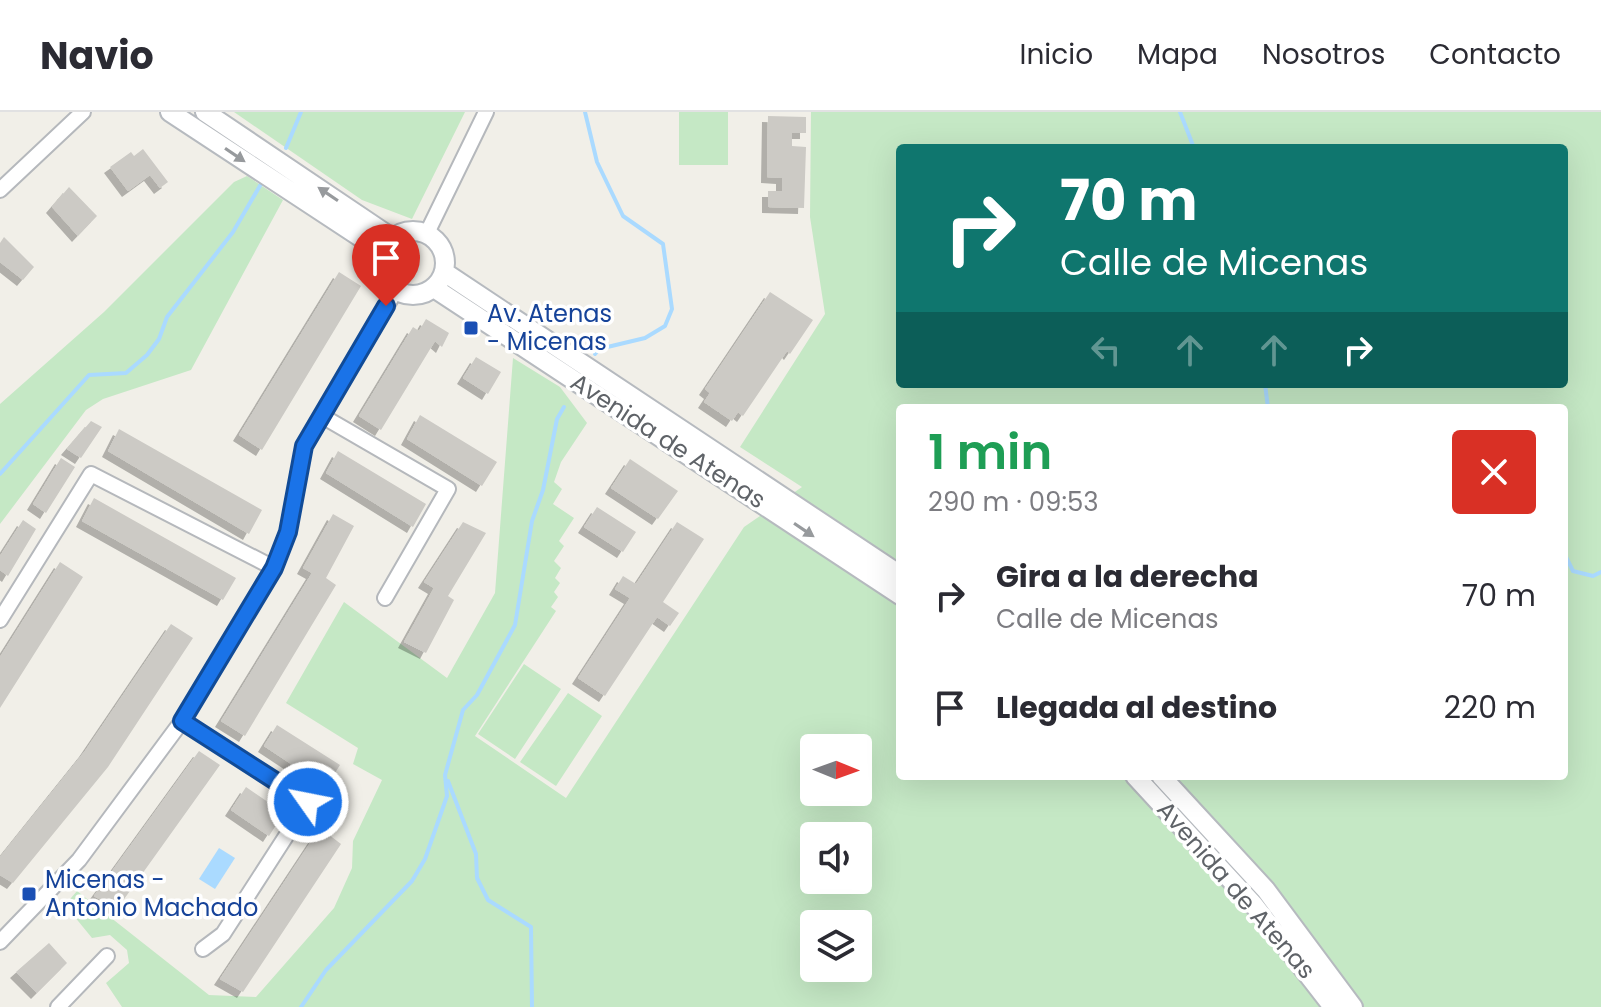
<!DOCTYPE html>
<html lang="es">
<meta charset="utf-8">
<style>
:root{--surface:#fff;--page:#f2f2f3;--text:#2b2b33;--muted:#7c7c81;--line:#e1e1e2}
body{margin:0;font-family:Poppins,sans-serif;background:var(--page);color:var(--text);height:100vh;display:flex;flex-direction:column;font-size:30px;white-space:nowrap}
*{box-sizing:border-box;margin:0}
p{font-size:26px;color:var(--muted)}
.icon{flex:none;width:44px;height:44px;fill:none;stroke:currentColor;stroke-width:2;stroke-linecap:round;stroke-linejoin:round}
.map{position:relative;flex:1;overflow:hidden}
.panel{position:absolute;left:896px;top:292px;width:672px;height:376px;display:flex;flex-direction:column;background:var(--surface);border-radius:8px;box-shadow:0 8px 32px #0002}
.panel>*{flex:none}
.guide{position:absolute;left:896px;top:32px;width:672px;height:244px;border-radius:8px;box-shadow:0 8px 32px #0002;background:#0f766e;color:#fff;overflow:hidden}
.needle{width:52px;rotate:91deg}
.buttons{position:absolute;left:800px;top:622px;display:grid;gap:16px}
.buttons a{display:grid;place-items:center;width:72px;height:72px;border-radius:8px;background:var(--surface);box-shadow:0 8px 32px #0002;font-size:40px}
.pin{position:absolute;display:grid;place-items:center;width:68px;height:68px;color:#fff;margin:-82px -34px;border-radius:50% 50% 50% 0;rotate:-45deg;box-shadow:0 0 8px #0007}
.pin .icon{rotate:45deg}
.me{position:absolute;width:88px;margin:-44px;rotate:303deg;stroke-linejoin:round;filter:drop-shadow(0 0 6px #0008)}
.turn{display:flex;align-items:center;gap:28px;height:168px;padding:0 32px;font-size:36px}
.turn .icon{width:104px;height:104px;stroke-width:2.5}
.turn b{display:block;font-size:56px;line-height:68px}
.lanes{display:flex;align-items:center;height:76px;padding:0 32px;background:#0003;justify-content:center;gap:40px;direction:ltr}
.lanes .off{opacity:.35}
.round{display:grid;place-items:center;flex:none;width:84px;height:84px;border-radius:8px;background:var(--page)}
.overview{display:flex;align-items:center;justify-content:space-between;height:136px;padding:0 32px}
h1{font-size:48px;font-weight:600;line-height:60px;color:#1e9e55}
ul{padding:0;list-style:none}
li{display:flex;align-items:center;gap:24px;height:112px;padding:0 32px}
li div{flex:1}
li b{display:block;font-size:30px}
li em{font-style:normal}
header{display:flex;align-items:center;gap:48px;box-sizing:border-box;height:112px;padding:0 40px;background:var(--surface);border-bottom:2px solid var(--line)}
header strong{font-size:38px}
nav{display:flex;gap:44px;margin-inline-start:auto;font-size:28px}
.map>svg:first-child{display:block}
.green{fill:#c5e8c5;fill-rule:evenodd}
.water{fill:#aadaff}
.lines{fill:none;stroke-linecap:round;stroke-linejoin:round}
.stream{stroke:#aadaff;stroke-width:4}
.building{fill:#cccac5;filter:url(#shadow)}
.minor-casing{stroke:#b5b8bc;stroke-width:18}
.secondary-casing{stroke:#b6babf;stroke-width:22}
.minor{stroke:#fff;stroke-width:14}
.secondary{stroke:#fff;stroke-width:18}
.oneway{fill:#979a9d}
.route-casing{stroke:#114b97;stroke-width:20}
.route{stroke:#1a73e8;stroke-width:14}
.transit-dot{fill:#1a4fb4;stroke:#fff;stroke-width:3}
.labels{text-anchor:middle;stroke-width:7;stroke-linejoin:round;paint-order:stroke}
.transit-label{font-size:24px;fill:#164399;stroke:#fff;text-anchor:start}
.street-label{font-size:24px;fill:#5f6368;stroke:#fff}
</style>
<header>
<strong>Navio</strong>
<nav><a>Inicio</a><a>Mapa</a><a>Nosotros</a><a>Contacto</a></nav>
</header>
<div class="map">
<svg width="1601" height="895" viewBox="0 0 1601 895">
<defs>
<filter id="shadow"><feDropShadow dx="-6" dy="6" stdDeviation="0" flood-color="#0004"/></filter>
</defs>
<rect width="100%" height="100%" fill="#f1efe8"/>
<path class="green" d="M234,0h231l-53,107 -50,-19z
M679,0h49v53h-49z
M811,0h790v895h-1479l-16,-24 23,-20 -2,-13 -17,-15 -18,3 -27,-33 12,-14 132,104 47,2 78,-89 18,-40 1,-27 29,-61 -29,-16 5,-16 -72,-45 58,-101 103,76 48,-85 18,-235 47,29 27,36 -26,39 -7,20 8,7 -9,15 21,14 -15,23 5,5 -10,15 7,7 -6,10 5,5 -6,9 4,5 -7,10 5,4 -81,125 91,62 178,-271 58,-40 -62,-40 85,-133 -15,-97zM900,36h664v236h-664zM900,296h664v368h-664zM814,636h44v44h-44zM814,724h44v44h-44zM814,812h44v44h-44z
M247,64l36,24 -92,170 -88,29 -17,11 -86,114v-120l104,-92 130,-130z
M524,552l37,25 -46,70 -37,-25z
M568,581l34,23 -46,70 -36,-24z"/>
<path class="water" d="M219,736l16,10 -20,31 -16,-10z"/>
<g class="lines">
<path class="stream" d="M585,0l12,50 26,54 40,28 9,65 -7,17 -20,12 -46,11 -4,5
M1180,0l14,36
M286,36l15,-36
M1265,272l3,24
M0,362l89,-99 37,-2 21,-18 12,-16 8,-22 66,-85 28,-48
M1564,441l9,18 20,5 8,-4
M448,669l28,73 1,24 11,22 43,27 1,80
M301,895l25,-37 86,-89 13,-22 22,-63 -2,-21 18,-65 14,-15 38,-70 17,-104 11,-31 14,-71 7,-12"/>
</g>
<path class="building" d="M768,4l38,1v16h-14v13l14,1 -2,61 -36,-1v-16h14v-13l-15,-1z
M143,37l25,33 -8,6 -10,-13 -22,16 -18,-24 21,-15 3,4z
M69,75l28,29 -19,20 -26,-29z
M4,125l30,30 -11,13 -23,-18v-19z
M339,160l22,14 -99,164 -23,-15z
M770,180l43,28 -23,34 -3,-3 -44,65 -5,-4 -6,9 -28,-19 6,-9 -5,-4z
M426,207l23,14 -7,14 -7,-6 -54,89 -22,-14 54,-89 6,4z
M476,245l25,15 -13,22 -25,-16z
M420,303l77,47 -15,24 -75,-47z
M91,309l11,6 -21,31 -14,-9z
M119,317l143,81 -13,24 -141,-83z
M338,339l88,53 -13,23 -87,-54z
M61,346l14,9 -29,46 -13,-9z
M630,347l48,32 -20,28 -47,-31z
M94,386l142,80 -13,22 -141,-79z
M597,395l39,25 -13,20 -39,-25z
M333,402l21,12 -28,52 10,7 -91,151 -24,-15 91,-148 -9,-5z
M23,408l13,9 -28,47 -8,-6v-14z
M463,410l23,11 -38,63 6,4 -28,53 -22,-11 30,-54 -10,-6z
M677,410l27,17 -41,63 16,11 -9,13 -13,-9 -52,79 -27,-18 52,-80 -15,-9 8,-13 13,8z
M60,450l23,15 -83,131v-51z
M171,512l22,14 -85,129 -95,116 -13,-8v-18l85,-106z
M277,613l63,40 -14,22 -62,-41z
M199,639l21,14 -103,144 -23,-13z
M246,675l38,26 -15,23 -38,-26z
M320,716l21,16 -98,148 -23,-13z
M49,831l18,20 -30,30 -21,-21z"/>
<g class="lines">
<g class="minor-casing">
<path id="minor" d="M0,78l83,-78
M427,121l59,-121
M322,304l126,73 -63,109
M0,508l91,-146 183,94
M182,609l126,81 -85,132 -20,15
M0,830l79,-82 103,-139 92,-153 14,-36 16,-86 92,-156
M58,895l49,-51"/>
</g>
<g class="secondary-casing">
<path id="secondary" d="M170,0l213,140
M205,0l187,126
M381 151a32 32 0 1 1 64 0a32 32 0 1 1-64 0Z
M444,160l456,303
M434,176l466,307
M1135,664l118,128 80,103
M1161,664l105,114 87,117"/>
</g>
<use href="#minor" class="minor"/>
<use href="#secondary" class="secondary"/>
</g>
<defs><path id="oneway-solid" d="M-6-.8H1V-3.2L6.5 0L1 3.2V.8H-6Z" transform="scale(2)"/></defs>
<g class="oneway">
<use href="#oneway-solid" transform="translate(235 43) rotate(34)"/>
<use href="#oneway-solid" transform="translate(328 82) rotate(-146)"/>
<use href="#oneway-solid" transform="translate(804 418) rotate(34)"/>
</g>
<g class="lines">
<g class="route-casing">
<path id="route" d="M308,690l-126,-81 92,-153 14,-36 16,-86 82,-140"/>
</g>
<use href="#route" class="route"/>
</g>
<g class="transit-dot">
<rect x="463" y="208" width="16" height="16" rx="4"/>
<rect x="21" y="774" width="16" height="16" rx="4"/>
</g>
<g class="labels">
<g class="transit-label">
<text x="487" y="210">Av. Atenas<tspan x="487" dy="28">- Micenas</tspan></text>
<text x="45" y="776">Micenas -<tspan x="45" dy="28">Antonio Machado</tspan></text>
</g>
<g class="street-label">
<text transform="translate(668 329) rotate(33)" y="8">Avenida de Atenas</text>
<text transform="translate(1236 778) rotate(49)" y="8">Avenida de Atenas</text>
</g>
</g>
</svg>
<div class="buttons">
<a><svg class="needle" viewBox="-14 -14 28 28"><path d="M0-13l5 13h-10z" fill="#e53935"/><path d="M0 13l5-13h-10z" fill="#7c7c81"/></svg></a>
<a><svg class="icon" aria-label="sound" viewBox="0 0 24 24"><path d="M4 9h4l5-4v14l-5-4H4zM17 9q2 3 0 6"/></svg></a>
<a><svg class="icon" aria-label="layers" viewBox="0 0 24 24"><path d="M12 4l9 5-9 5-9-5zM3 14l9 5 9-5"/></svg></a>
</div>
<div class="pin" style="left:386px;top:194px;background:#d93025"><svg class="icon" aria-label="arrive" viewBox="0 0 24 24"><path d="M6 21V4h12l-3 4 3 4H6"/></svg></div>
<svg class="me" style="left:308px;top:690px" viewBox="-20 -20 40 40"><circle r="17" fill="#1a73e8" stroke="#fff" stroke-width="3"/><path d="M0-11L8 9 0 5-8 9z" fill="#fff"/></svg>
<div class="guide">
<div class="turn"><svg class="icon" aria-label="right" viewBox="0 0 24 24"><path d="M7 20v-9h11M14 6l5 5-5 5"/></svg><div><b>70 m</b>Calle de Micenas</div></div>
<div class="lanes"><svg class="icon off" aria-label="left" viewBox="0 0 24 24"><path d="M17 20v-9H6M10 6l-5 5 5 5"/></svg><svg class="icon off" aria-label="ahead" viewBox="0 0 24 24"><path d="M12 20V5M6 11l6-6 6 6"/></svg><svg class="icon off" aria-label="ahead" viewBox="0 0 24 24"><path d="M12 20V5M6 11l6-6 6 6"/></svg><svg class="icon" aria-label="right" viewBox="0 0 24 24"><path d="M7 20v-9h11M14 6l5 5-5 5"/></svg></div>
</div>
<section class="panel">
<div class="overview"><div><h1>1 min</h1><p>290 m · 09:53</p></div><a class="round" style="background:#d93025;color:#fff"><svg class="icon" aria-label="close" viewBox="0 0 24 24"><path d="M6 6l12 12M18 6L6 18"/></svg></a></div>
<ul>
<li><svg class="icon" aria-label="right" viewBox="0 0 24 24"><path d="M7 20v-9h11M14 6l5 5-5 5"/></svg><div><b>Gira a la derecha</b><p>Calle de Micenas</p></div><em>70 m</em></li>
<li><svg class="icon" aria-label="arrive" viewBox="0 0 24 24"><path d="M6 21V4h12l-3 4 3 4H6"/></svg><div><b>Llegada al destino</b></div><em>220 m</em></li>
</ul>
</section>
</div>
